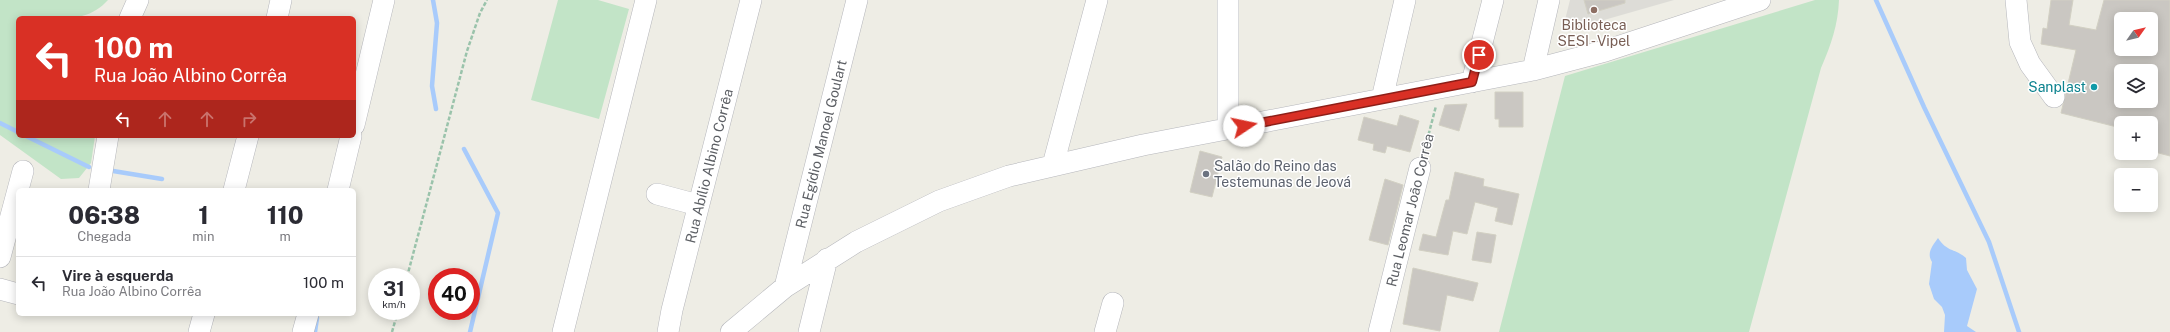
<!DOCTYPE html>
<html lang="pt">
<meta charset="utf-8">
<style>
:root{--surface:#fff;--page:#f7f7f7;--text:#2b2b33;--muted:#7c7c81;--line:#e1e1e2}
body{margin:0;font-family:"Public Sans",sans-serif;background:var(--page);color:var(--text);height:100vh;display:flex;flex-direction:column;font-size:15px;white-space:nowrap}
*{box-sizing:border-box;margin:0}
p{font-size:13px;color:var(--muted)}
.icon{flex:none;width:22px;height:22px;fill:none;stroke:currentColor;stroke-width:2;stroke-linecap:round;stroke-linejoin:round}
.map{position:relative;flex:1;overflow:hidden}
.sheet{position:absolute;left:16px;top:188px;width:340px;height:128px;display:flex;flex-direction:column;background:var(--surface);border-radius:6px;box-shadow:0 2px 10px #0003}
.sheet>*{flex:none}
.guide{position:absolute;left:16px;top:16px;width:340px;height:122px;border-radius:6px;box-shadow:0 2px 10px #0003;background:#d93025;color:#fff;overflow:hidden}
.needle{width:26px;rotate:56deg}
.controls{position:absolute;left:2114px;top:12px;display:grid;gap:8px}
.controls a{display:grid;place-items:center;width:44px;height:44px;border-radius:6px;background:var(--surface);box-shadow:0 2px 10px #0003;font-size:20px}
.speed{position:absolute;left:368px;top:268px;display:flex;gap:8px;font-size:20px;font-weight:700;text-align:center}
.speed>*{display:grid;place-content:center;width:52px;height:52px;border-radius:50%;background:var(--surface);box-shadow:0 2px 10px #0003;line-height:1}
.speed small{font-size:10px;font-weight:400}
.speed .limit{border:6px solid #d22;background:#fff;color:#111}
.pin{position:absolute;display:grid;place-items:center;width:34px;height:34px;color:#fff;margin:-17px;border:2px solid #fff;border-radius:50%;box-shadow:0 1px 4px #0007}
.me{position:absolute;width:44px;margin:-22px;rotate:79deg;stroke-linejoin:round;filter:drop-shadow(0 0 3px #0008)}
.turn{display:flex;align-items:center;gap:14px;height:84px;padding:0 12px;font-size:18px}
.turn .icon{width:52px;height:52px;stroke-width:2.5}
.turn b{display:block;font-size:28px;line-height:34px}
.lanes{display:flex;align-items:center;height:38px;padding:0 12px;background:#0003;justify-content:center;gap:20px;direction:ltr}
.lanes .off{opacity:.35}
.eta{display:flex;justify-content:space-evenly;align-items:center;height:68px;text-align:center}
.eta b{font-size:24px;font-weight:800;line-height:28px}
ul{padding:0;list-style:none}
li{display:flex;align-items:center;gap:12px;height:52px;padding:0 12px;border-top:1px solid var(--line)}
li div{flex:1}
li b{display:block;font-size:15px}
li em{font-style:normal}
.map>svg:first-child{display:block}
.industrial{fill:#dddcd7}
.green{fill:#c2e4c7}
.water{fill:#a8cbfb}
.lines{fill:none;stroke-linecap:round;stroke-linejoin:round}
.stream{stroke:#a8cbfb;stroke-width:4.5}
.building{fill:#cac7c2;stroke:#d2d0c3;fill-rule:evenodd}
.minor-casing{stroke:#b5b6bb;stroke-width:22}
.path{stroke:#9ac3ab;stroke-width:2.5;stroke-dasharray:4 2;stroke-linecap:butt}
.minor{stroke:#fff;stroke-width:21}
.route-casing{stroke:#8d1f18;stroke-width:10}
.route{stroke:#d93025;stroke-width:7}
.education-dot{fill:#8d6e63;stroke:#fff;stroke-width:1.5}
.culture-dot{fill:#0f9aa8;stroke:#fff;stroke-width:1.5}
.worship-dot{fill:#6b7280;stroke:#fff;stroke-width:1.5}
.labels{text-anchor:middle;stroke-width:3;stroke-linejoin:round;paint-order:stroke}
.education-label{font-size:14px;fill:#785e54;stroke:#fff}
.culture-label{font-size:14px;fill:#0d838f;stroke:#fff;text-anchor:end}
.street-label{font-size:14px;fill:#5c5f64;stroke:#fff}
.worship-label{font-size:14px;fill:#5b616d;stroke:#fff;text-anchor:start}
</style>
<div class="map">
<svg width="2170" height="332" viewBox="0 0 2170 332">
<rect width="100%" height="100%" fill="#eeede5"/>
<path class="industrial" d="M1570,0h104l-112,32z"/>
<path class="green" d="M0,0h108c-23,26 -58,18 -90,18v118h77l-4,27 -12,15 -18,1 -61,-44z
M558,0h40l31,9 -30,110 -68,-19z
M1815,0h24c-1,25 -8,45 -18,68l-72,264h-250l66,-256z"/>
<path class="water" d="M1938,238c10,15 17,10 28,20l1,12 10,19 -10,37 9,6h-32l1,-17 -3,-8 -8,-8 -5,-15 3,-22c-6,-9 1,-17 6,-24z"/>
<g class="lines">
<path class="stream" d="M433,0l4,23 -5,63 4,23
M1876,0l48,107 65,135 30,90
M0,123l18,9
M26,136l63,31
M464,149l34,64 -28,119
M107,170l55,9
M315,332l2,-14"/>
</g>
<path class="building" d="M1584,0h41v3l-37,11z
M2051,0h22l-4,25 27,5 8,-30h66v156l-19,-5v-28h-30v5l-60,-15 15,-63 -35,-6 2,-16 4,1zM2121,19h30v30h-30zM2121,71h30v30h-30z
M1495,92h28v35h-24v-8h-4z
M1467,104l-8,27 -20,-6 6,-20z
M1400,115l19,6 -9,31 -23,-6 -2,7 -12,-3 1,-6 -16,-4 6,-23 33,9z
M1200,151l22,6 -10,40 -22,-5z
M1455,172l29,7 -1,7 36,8 -7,31 -17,-4 3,-13 -23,-6 -8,32 -14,-3 -5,24 -29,-5 4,-16 13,3 10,-37h3z
M1385,179l18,6 -15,60 -19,-5z
M1477,232l19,3 -5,28 -19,-3z
M1413,268l65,15 -5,18 -26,-6 -7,36 -37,-7z"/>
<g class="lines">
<g class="minor-casing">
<path id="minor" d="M1228,0v129
M2016,0l4,42 10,22 24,33
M130,18l8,-18
M277,18l4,-18
M1533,70l16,-70
M1472,82l21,-82
M1382,99l23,-99
M354,125l30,-125
M1053,165l44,-165
M99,190l9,-54
M234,190l14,-54
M338,190l13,-54
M657,194l41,11
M0,257l23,-86
M785,287l72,-287
M0,289l18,5
M199,332l5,-18
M303,332l5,-18
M563,332l83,-332
M668,332l4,-22 79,-310
M731,332l54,-45 71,-45 83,-41 70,-25 134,-31 390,-75 72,-19 155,-51
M809,332l18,-73
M1105,332l8,-29
M1379,332l41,-164"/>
</g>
<path class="path" d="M1424,152l12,-46
M407,277l60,-226 13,-38 7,-13
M392,332l6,-21"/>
<use href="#minor" class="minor"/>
</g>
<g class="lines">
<g class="route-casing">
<path id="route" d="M1244,126l228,-44 7,-27"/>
</g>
<use href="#route" class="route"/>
</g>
<circle class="education-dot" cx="1594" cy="10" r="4"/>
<circle class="culture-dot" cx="2094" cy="87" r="4"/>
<circle class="worship-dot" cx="1206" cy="174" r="4"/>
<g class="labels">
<g class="education-label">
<text x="1594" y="30">Biblioteca<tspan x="1594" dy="16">SESI - Vipel</tspan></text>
</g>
<g class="culture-label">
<text x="2086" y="92">Sanplast</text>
</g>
<g class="street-label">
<text transform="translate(821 144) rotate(-76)" y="5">Rua Egídio Manoel Goulart</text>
<text transform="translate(709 166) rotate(-76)" y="5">Rua Abílio Albino Corrêa</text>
<text transform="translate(1410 210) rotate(-76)" y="5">Rua Leomar João Corrêa</text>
</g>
<g class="worship-label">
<text x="1214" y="171">Salão do Reino das<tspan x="1214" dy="16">Testemunas de Jeová</tspan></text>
</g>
</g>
</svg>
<div class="controls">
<a><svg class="needle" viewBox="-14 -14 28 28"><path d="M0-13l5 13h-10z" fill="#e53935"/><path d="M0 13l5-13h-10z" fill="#7c7c81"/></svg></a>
<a><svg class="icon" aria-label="layers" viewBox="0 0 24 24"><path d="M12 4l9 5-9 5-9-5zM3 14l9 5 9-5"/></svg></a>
<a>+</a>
<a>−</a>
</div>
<div class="speed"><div>31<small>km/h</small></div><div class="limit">40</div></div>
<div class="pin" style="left:1479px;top:55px;background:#d93025"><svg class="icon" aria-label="arrive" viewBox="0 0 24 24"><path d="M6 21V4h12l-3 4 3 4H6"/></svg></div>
<svg class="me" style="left:1244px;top:126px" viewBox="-20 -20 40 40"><circle r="19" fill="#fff"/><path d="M0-13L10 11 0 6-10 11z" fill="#d93025"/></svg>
<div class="guide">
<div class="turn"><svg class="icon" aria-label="left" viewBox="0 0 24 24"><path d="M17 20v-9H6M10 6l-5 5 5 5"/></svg><div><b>100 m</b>Rua João Albino Corrêa</div></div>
<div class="lanes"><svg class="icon" aria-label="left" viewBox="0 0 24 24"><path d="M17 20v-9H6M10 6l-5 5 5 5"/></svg><svg class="icon off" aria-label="ahead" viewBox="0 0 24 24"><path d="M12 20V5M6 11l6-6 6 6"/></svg><svg class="icon off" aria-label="ahead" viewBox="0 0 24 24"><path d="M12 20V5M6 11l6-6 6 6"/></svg><svg class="icon off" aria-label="right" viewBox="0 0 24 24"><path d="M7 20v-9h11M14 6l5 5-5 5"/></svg></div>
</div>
<section class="sheet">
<div class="eta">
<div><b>06:38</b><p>Chegada</p></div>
<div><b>1</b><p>min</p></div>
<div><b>110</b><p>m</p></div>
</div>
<ul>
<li><svg class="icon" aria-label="left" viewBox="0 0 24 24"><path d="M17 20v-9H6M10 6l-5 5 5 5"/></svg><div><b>Vire à esquerda</b><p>Rua João Albino Corrêa</p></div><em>100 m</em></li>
</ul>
</section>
</div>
